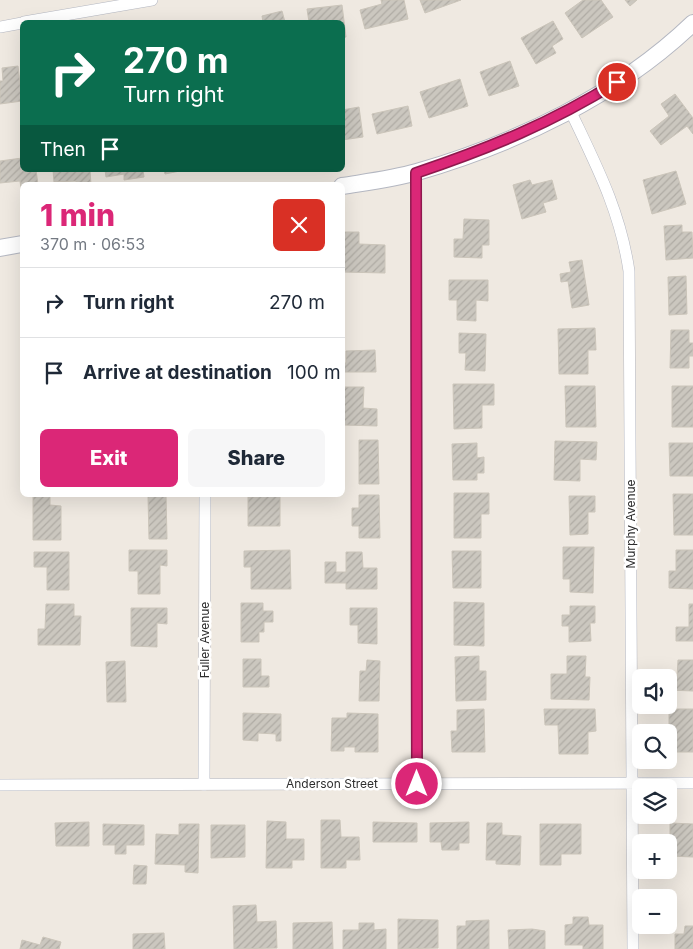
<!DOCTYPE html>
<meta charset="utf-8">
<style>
:root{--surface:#fff;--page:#f6f6f7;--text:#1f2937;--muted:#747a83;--line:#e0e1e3;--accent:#db2777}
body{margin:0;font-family:Inter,sans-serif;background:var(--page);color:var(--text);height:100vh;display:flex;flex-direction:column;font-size:19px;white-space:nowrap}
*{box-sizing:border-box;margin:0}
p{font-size:16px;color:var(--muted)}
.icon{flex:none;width:28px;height:28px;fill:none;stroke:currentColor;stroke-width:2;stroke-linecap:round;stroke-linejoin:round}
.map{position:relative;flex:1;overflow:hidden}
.sheet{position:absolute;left:20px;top:182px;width:325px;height:315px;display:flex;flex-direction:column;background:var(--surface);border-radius:8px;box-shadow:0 5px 20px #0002}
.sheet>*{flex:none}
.top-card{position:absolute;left:20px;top:20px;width:325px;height:152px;border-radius:8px;box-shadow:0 5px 20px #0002;background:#0b6e4f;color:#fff;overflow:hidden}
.fabs{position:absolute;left:632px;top:669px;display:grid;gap:10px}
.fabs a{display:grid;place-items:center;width:45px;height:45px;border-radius:8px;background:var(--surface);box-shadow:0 5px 20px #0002;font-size:25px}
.pin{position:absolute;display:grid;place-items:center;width:42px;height:42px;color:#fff;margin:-21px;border:2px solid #fff;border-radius:50%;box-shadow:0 1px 5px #0007}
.me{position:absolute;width:55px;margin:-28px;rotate:0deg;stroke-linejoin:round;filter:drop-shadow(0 0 4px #0008)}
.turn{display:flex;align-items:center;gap:18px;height:105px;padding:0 20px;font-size:22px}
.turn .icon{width:65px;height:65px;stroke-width:2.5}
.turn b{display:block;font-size:35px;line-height:42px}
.then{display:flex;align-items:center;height:48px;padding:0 20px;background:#0003;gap:10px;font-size:19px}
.round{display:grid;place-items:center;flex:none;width:52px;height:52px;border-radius:8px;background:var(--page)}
.head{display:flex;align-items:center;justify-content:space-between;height:85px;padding:0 20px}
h1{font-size:30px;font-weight:800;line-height:38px;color:var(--accent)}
.primary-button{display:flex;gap:10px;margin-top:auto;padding:10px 20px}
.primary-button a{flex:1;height:58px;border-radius:8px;background:var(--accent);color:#fff;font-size:20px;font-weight:800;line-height:58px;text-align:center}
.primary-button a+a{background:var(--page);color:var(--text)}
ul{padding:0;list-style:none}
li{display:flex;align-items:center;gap:15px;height:70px;padding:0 20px;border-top:1px solid var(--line)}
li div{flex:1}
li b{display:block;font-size:19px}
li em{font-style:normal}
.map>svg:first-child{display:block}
.building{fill:url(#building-hatch);stroke:#cbc5ba}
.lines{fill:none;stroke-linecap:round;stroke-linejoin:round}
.minor-casing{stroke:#b4b7c1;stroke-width:12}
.secondary-casing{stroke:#b4b7c1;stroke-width:18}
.minor{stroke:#fff;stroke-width:11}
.secondary{stroke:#fff;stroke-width:16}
.route-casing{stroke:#8e194d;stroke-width:12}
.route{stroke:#db2777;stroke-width:9}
.labels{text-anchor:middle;stroke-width:5;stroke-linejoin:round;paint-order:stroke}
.street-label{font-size:12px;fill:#2e2e2e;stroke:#fff}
</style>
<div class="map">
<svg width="693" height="949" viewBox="0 0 693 949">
<defs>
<pattern id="building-hatch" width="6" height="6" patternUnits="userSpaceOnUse" patternTransform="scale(1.25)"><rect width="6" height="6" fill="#cbc7bf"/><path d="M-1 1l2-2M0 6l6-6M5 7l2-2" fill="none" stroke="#afaba4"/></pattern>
</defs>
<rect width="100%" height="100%" fill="#efe9e1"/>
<path class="building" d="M381,0h23l4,19 -43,10 -5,-19 22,-6z
M420,0h41l-36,13z
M583,0h18l12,17 -31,21 -17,-25z
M625,0h12l-7,6z
M342,5l4,32 -4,1v-16h-33l-2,-13z
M282,11l3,11h-22l-1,-6z
M553,21l10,18 -11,7 4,7 -20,11 -15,-26z
M510,61l9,25 -30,10 -9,-24z
M18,66l4,35 -22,3v-23h3l-1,-13z
M460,79l8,27 -39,12 -9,-26z
M675,94l18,24v16l-6,-8 -26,19 -11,-14 19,-15 -8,-12z
M408,106l4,20 -35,8 -5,-20z
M359,107l4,30 -21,3v-30z
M22,158v12h14l2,15h-16v11l-2,-15 -20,2v-22z
M53,170h37l1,15h-15v-4l-22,1z
M105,170h38l1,7 -20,3v-6l-18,3z
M164,170h21l-20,4z
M676,171l10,33 -34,10 -9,-34z
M530,180l2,5 20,-5 5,19 -14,4 3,9 -24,7 -9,-34z
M464,219l25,1v25h-7v13l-28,-1v-18h9z
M682,225v7h10l1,26 -27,2 -2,-34z
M342,232h17v12l26,1v28l-43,-1z
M582,260l7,45 -17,3 -4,-27 -7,1 -1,-8 11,-2 -2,-10z
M686,276l1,38 -18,1 -1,-38z
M449,280h39v21l-12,-1v21l-19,-1v-20h-8z
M595,328l1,22h-8v24h-29l-1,-45z
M671,330h18v13h4v13h-4v12h-19z
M459,333l27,1 -1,37 -20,-1 1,-17h-7z
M375,350l1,22h-33v-9h3v-12z
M453,384h41v21h-12v23l-28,1z
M565,386h30l1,41h-30z
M672,386h21v41h-21z
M344,387h20l-1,21 14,1v17l-33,-1z
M359,440h19l1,44h-20z
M555,441l42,1 -1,18 -16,-1v22l-26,-1z
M477,443v15l7,-1v16h-7v7h-24l-1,-36z
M669,443h24v33h-23z
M454,493h35v21h-8v24h-27z
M673,494h20v41h-19z
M33,495h17v10l11,1v34h-28z
M166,495l1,44h-18l-1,-43z
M359,495h20l1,43h-21v-12h-7v-18h7z
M280,496v30h-32v-29z
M569,496h26v16h-7v22l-18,1z
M563,547h31l-1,46 -23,-1v-13h-7z
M129,550h38v16l-7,-1v29h-22v-23h-9z
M290,550l1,39h-40v-22h-7v-16z
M676,550h17v39l-24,-1v-17h7z
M452,551h29v37h-28z
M34,552h35v38h-22v-23h-13z
M346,552h16l1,16h14v21h-31v-6h-21v-21h11v10h10z
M454,602l30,1v43l-30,-1z
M241,603h22v8h10v11h-9v10h-5v10h-18z
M46,604h28v12h7l-1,29h-42v-16h7z
M689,604h4v37h-17v-14h13z
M570,606h25v17h-5l1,18 -22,1v-16h-7v-11h8z
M131,608h36v16l-10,-1v24l-26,-1z
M350,608h27v36l-19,-1v-18h-8z
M479,656v15h7v29l-30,1 -1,-44z
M567,656h19l-1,21h5l-1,23 -38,-1v-25h16z
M243,659h18v17h8v11h-26z
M367,660l13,1 -1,40h-20l1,-30h6z
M678,660h15v31l-24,-1 1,-12h7z
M125,661l1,41h-19l-1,-40z
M484,709l1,43h-33l-1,-21h6v-21z
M544,709h51l1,22 -8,1v22h-29l-1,-29h-13z
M669,709h24v43h-24z
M243,713l38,1v27h-5v-7l-18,-1v8l-15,-1z
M347,713l31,1v38h-23v-5h-11v4h-13l1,-33h15z
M321,820h19l1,17h18l1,23h-14v8h-25z
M267,821l19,1v17h18v21h-12v8h-26z
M89,822v24h-33l-1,-23z
M373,822l44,1v19h-44z
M469,822v21h-10v7h-17l-1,-8h-11v-19z
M487,823h15v12l19,1 -1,29 -24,-1v-4h-10z
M670,823l23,1v33l-23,-1z
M103,824l41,1v20h-18v9h-11v-9h-12z
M179,824h20l-1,49 -13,-1v-7l-30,-1 1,-30 23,1z
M540,824h41v30h-20v11h-21z
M211,825h34v32l-34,1z
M134,865l13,1 -1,18h-13z
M256,905l1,17 19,-1 1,27 -43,1 -1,-43z
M573,917h15l1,8h14v24h-20v-4h-18v-20l8,-1z
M398,919l40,1v28l-40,1z
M489,920v29h-32v-23h9v-5z
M332,922l1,27h-40v-26z
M359,923h15v7l12,-1v20h-43v-19h16z
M685,926h8v23h-18v-15h9z
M532,929l13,2v18h-36l-1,-19z
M164,933l1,16h-32v-15z
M43,937l18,5 -2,7h-39l2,-9 18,5z"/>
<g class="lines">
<g class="minor-casing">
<path id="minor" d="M24,22l128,-22
M0,27l22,-4
M570,110c26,55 50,100 59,161l4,678
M416,173l1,611
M0,785l693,-2
M204,785l1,-290"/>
</g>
<g class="secondary-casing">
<path id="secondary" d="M342,186c25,-4 51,-7 75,-14 100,-29 201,-77 276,-149
M0,248l22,-4"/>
</g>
<use href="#minor" class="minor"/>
<use href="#secondary" class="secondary"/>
</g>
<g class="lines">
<g class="route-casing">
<path id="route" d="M417,784l-1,-611c74,-25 135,-50 201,-91"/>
</g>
<use href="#route" class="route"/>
</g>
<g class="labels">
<g class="street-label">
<text transform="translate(631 524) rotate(-90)" y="4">Murphy Avenue</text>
<text transform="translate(205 640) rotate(-90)" y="4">Fuller Avenue</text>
<text x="332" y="788">Anderson Street</text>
</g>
</g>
</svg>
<div class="fabs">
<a><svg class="icon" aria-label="sound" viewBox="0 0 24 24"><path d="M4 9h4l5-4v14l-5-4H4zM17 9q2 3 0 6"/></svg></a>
<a><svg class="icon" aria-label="search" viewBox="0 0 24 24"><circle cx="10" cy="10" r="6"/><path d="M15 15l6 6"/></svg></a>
<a><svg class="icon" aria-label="layers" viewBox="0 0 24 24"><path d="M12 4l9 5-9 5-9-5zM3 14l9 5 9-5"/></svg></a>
<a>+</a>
<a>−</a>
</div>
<div class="pin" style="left:617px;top:82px;background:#d93025"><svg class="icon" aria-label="arrive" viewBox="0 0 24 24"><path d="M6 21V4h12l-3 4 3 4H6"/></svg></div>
<svg class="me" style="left:417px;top:784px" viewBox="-20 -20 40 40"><circle r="17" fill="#db2777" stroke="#fff" stroke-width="3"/><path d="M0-11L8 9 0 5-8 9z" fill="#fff"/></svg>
<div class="top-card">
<div class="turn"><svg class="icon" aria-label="right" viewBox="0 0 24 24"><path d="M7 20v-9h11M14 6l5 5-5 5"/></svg><div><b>270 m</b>Turn right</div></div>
<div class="then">Then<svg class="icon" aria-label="arrive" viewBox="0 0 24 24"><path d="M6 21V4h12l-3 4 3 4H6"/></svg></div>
</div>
<section class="sheet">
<div class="head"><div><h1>1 min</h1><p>370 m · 06:53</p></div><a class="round" style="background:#d93025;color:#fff"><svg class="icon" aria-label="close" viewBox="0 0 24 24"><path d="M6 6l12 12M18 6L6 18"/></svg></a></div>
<ul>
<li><svg class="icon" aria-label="right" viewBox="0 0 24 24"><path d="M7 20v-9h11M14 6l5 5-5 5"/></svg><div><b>Turn right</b></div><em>270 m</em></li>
<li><svg class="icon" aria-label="arrive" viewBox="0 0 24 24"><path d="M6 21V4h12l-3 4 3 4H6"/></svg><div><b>Arrive at destination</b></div><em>100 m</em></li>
</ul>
<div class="primary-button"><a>Exit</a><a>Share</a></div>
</section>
</div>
